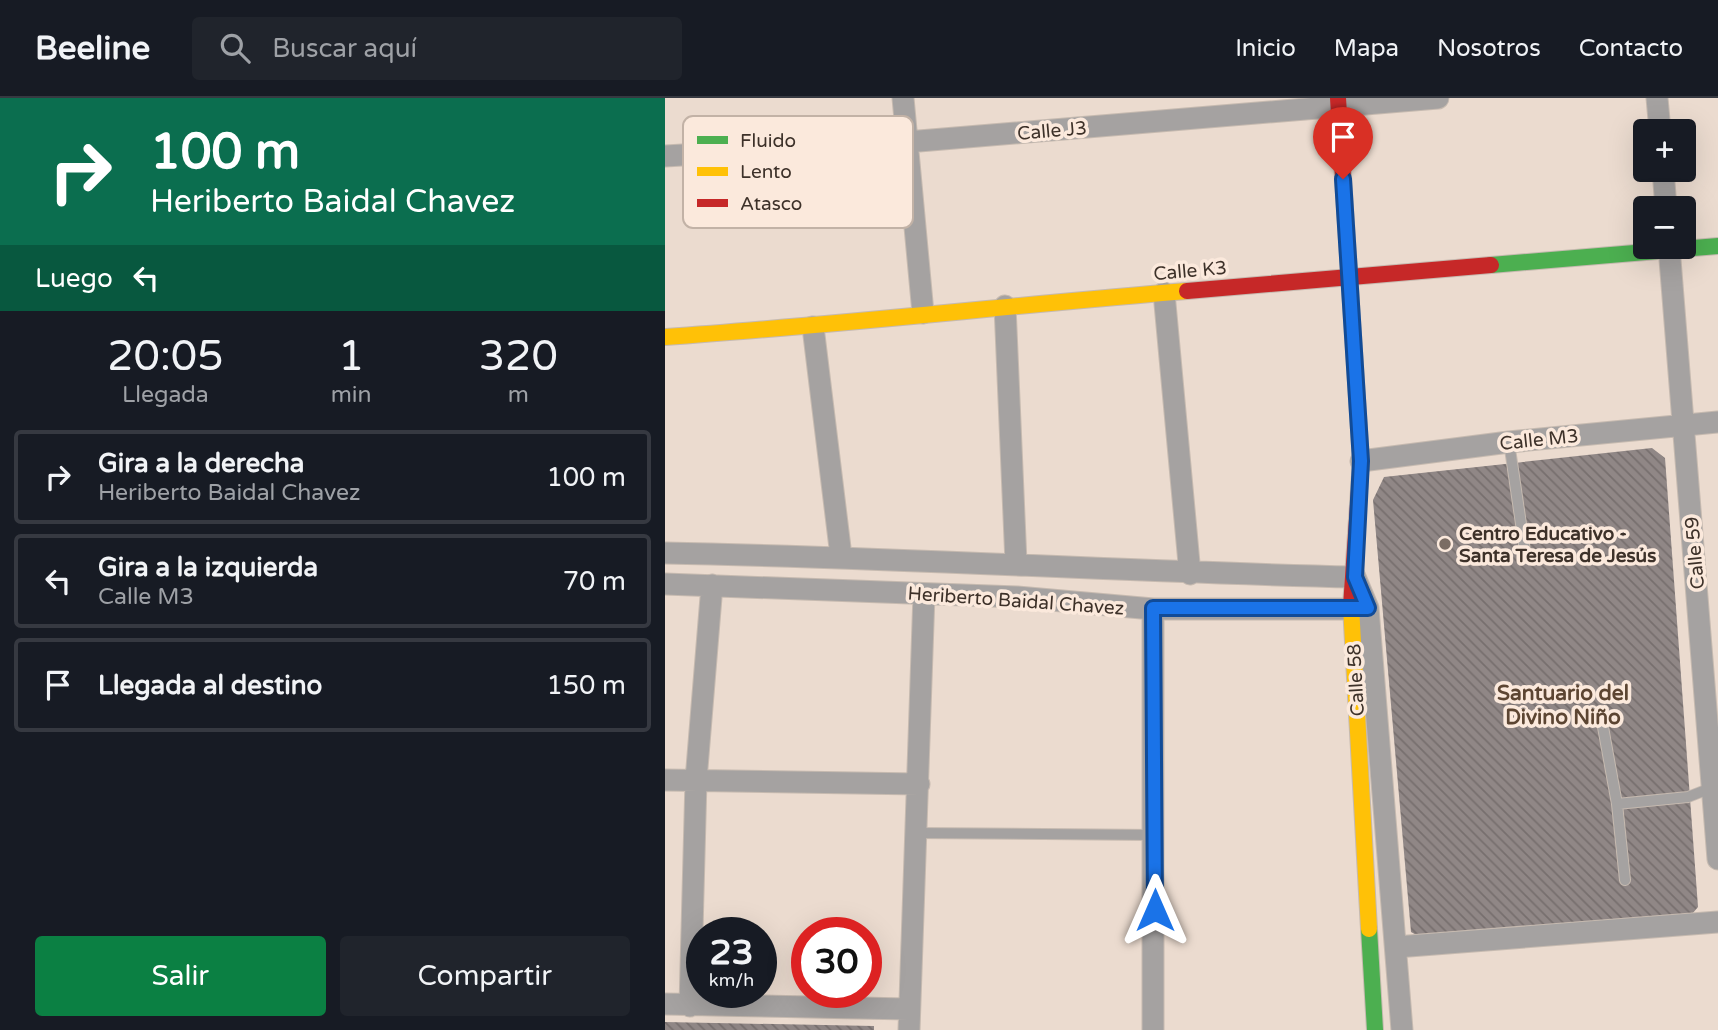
<!DOCTYPE html>
<html lang="es">
<meta charset="utf-8">
<style>
:root{--surface:#171b24;--page:#20242c;--text:#f1f3f6;--muted:#9ea1a6;--line:#363941;--accent:#0b8043}
body{margin:0;font-family:"Varela Round",sans-serif;background:var(--page);color:var(--text);height:100vh;display:flex;flex-direction:column;font-size:26px;white-space:nowrap}
*{box-sizing:border-box;margin:0}
p{font-size:23px;color:var(--muted)}
.icon{flex:none;width:38px;height:38px;fill:none;stroke:currentColor;stroke-width:2;stroke-linecap:round;stroke-linejoin:round}
.map{position:relative;flex:1;overflow:hidden}
.side{display:flex;flex-direction:column;background:var(--surface);width:665px}
.side>*{flex:none}
.guide{background:#0b6e4f;color:#fff;overflow:hidden}
.tools{position:absolute;left:968px;top:21px;display:grid;gap:14px}
.tools a{display:grid;place-items:center;width:63px;height:63px;border-radius:7px;background:var(--surface);box-shadow:0 7px 28px #0002;font-size:35px}
.speed{position:absolute;left:21px;top:819px;display:flex;gap:14px;font-size:35px;font-weight:700;text-align:center}
.speed>*{display:grid;place-content:center;width:91px;height:91px;border-radius:50%;background:var(--surface);box-shadow:0 7px 28px #0002;line-height:1}
.speed small{font-size:18px;font-weight:400}
.speed .limit{border:10px solid #d22;background:#fff;color:#111}
.pin{position:absolute;display:grid;place-items:center;width:60px;height:60px;color:#fff;margin:-72px -30px;border-radius:50% 50% 50% 0;rotate:-45deg;box-shadow:0 0 7px #0007}
.pin .icon{rotate:45deg}
.me{position:absolute;width:77px;margin:-38px;rotate:0deg;stroke-linejoin:round;filter:drop-shadow(0 0 5px #0008)}
.turn{display:flex;align-items:center;gap:24px;height:147px;padding:0 35px;font-size:32px}
.turn .icon{width:91px;height:91px;stroke-width:2.5}
.turn b{display:block;font-size:49px;line-height:60px}
.then{display:flex;align-items:center;height:66px;padding:0 35px;background:#0003;gap:14px;font-size:26px}
.eta{display:flex;justify-content:space-evenly;align-items:center;height:119px;text-align:center}
.eta b{font-size:42px;font-weight:600;line-height:49px}
.cta{display:flex;gap:14px;margin-top:auto;padding:14px 35px}
.cta a{flex:1;height:80px;border-radius:7px;background:var(--accent);color:#fff;font-size:28px;font-weight:600;line-height:80px;text-align:center}
.cta a+a{background:var(--page);color:var(--text)}
ul{padding:0;list-style:none}
li{display:flex;align-items:center;gap:21px;height:94px;margin:0 14px 10px;padding:0 21px;border:4px solid var(--line);border-radius:7px}
li div{flex:1}
li b{display:block;font-size:26px}
li em{font-style:normal}
header{display:flex;align-items:center;gap:42px;box-sizing:border-box;height:98px;padding:0 35px;background:var(--surface);border-bottom:2px solid var(--line)}
header strong{font-size:33px}
nav{display:flex;gap:38px;margin-inline-start:auto;font-size:24px}
.search{width:490px;height:63px;background:var(--page);display:flex;align-items:center;gap:18px;box-sizing:border-box;padding:0 24px;border-radius:7px;color:var(--muted);font-size:26px}
main{display:flex;flex:1;min-height:0}
.map>svg:first-child{display:block}
.building{fill:url(#building-back-hatch)}
.lines{fill:none;stroke-linecap:round;stroke-linejoin:round}
.lane-casing{stroke:#c6bab0;stroke-width:12}
.street-casing{stroke:#c6bab0;stroke-width:23}
.fast-casing{stroke:#c6bab0;stroke-width:18}
.slow-casing{stroke:#c6bab0;stroke-width:18}
.jam-casing{stroke:#c6bab0;stroke-width:18}
.lane{stroke:#a5a2a1;stroke-width:10}
.street{stroke:#a5a2a1;stroke-width:21}
.fast{stroke:#4caf50;stroke-width:16}
.slow{stroke:#ffc107;stroke-width:16}
.jam{stroke:#c62828;stroke-width:16}
.route-casing{stroke:#114b97;stroke-width:18}
.route{stroke:#1a73e8;stroke-width:12}
.poi-dot{fill:#7a6c63;stroke:#fbe9dc;stroke-width:2.5}
.labels{text-anchor:middle;stroke-width:7;stroke-linejoin:round;paint-order:stroke}
.street-label{font-size:19px;fill:#3d3129;stroke:#fbe9dc}
.poi-label{font-size:19px;font-weight:bold;fill:#3d3129;stroke:#fbe9dc;text-anchor:start}
.neighbourhood-label{font-size:21px;font-weight:bold;fill:#5c4532;stroke:#fbe9dc}
.key{fill:#fbe9dc;stroke:#c2b2a6;stroke-width:2}
.key-label{font-size:19px;fill:#3d3129}
</style>
<header>
<strong>Beeline</strong>
<div class="search"><svg class="icon" aria-label="search" viewBox="0 0 24 24"><circle cx="10" cy="10" r="6"/><path d="M15 15l6 6"/></svg>Buscar aquí</div>
<nav><a>Inicio</a><a>Mapa</a><a>Nosotros</a><a>Contacto</a></nav>
</header>
<main>
<section class="side">
<div class="guide">
<div class="turn"><svg class="icon" aria-label="right" viewBox="0 0 24 24"><path d="M7 20v-9h11M14 6l5 5-5 5"/></svg><div><b>100 m</b>Heriberto Baidal Chavez</div></div>
<div class="then">Luego<svg class="icon" aria-label="left" viewBox="0 0 24 24"><path d="M17 20v-9H6M10 6l-5 5 5 5"/></svg></div>
</div>
<div class="eta">
<div><b>20:05</b><p>Llegada</p></div>
<div><b>1</b><p>min</p></div>
<div><b>320</b><p>m</p></div>
</div>
<ul>
<li><svg class="icon" aria-label="right" viewBox="0 0 24 24"><path d="M7 20v-9h11M14 6l5 5-5 5"/></svg><div><b>Gira a la derecha</b><p>Heriberto Baidal Chavez</p></div><em>100 m</em></li>
<li><svg class="icon" aria-label="left" viewBox="0 0 24 24"><path d="M17 20v-9H6M10 6l-5 5 5 5"/></svg><div><b>Gira a la izquierda</b><p>Calle M3</p></div><em>70 m</em></li>
<li><svg class="icon" aria-label="arrive" viewBox="0 0 24 24"><path d="M6 21V4h12l-3 4 3 4H6"/></svg><div><b>Llegada al destino</b></div><em>150 m</em></li>
</ul>
<div class="cta"><a>Salir</a><a>Compartir</a></div>
</section>
<div class="map">
<svg width="1053" height="932" viewBox="0 0 1053 932">
<defs>
<pattern id="building-back-hatch" width="6" height="6" patternUnits="userSpaceOnUse" patternTransform="scale(1.75)"><rect width="6" height="6" fill="#908786"/><path d="M-1 5l2 2M0 0l6 6M5-1l2 2" fill="none" stroke="#776f6e"/></pattern>
</defs>
<rect width="100%" height="100%" fill="#ebdbcf"/>
<path class="building" d="M987,350l13,10 33,449 -11,13 -260,21 -16,-9 -38,-432 11,-23z
M0,924l209,4v4h-209z"/>
<g class="lines">
<g class="lane-casing">
<path id="lane" d="M844,344l17,116
M938,629l14,77 71,-7 23,-9
M952,706l8,76
M251,735l238,2"/>
</g>
<g class="street-casing">
<path id="street" d="M238,0l20,215
M992,0l3,33
M0,58l242,-14 531,-44
M998,72l3,38
M1004,149l49,612
M499,195l26,281
M340,208l11,257
M148,229l28,229
M696,363l148,-19 209,-20
M0,455c230,4 460,19 690,24l13,31 34,422
M0,486l352,13 136,12h209
M488,511v421
M0,682l254,4
M731,849l322,-25
M0,906l243,5
M25,908l6,-226 16,-195
M244,932l15,-436"/>
</g>
<g class="fast-casing">
<path id="fast" d="M826,167l227,-19
M704,831l6,101"/>
</g>
<g class="slow-casing">
<path id="slow" d="M0,239c174,-12 348,-32 522,-46
M686,508l18,323"/>
</g>
<g class="jam-casing">
<path id="jam" d="M673,0l23,363 -10,145
M522,193l304,-26"/>
</g>
<use href="#lane" class="lane"/>
<use href="#street" class="street"/>
<use href="#fast" class="fast"/>
<use href="#slow" class="slow"/>
<use href="#jam" class="jam"/>
</g>
<g class="lines">
<g class="route-casing">
<path id="route" d="M490,812l-2,-302h215l-13,-31 6,-116 -18,-282"/>
</g>
<use href="#route" class="route"/>
</g>
<circle class="poi-dot" cx="780" cy="446" r="7"/>
<g class="labels">
<g class="street-label">
<text transform="translate(387 32) rotate(-5)" y="7">Calle J3</text>
<text transform="translate(525 172) rotate(-5)" y="7">Calle K3</text>
<text transform="translate(874 341) rotate(-6)" y="7">Calle M3</text>
<text transform="translate(1029 455) rotate(-95)" y="7">Calle 59</text>
<text transform="translate(351 502) rotate(4)" y="7">Heriberto Baidal Chavez</text>
<text transform="translate(690 582) rotate(-93)" y="7">Calle 58</text>
</g>
<g class="poi-label">
<text x="794" y="442">Centro Educativo -<tspan x="794" dy="22">Santa Teresa de Jesús</tspan></text>
</g>
<g class="neighbourhood-label">
<text x="898" y="602">Santuario del<tspan x="898" dy="24">Divino Niño</tspan></text>
</g>
</g>
<rect x="18" y="18" width="230" height="112" rx="10" class="key"/>
<rect x="32" y="38" width="31" height="8" fill="#4caf50"/>
<rect x="32" y="69" width="31" height="9" fill="#ffc107"/>
<rect x="32" y="101" width="31" height="8" fill="#c62828"/>
<g class="key-label">
<text x="75" y="49">Fluido</text>
<text x="75" y="80">Lento</text>
<text x="75" y="112">Atasco</text>
</g>
</svg>
<div class="tools">
<a>+</a>
<a>−</a>
</div>
<div class="speed"><div>23<small>km/h</small></div><div class="limit">30</div></div>
<div class="pin" style="left:678px;top:81px;background:#d93025"><svg class="icon" aria-label="arrive" viewBox="0 0 24 24"><path d="M6 21V4h12l-3 4 3 4H6"/></svg></div>
<svg class="me" style="left:490px;top:812px" viewBox="-20 -20 40 40"><path d="M0-17L14 15 0 8-14 15z" fill="#1a73e8" stroke="#fff" stroke-width="4"/></svg>
</div>
</main>
